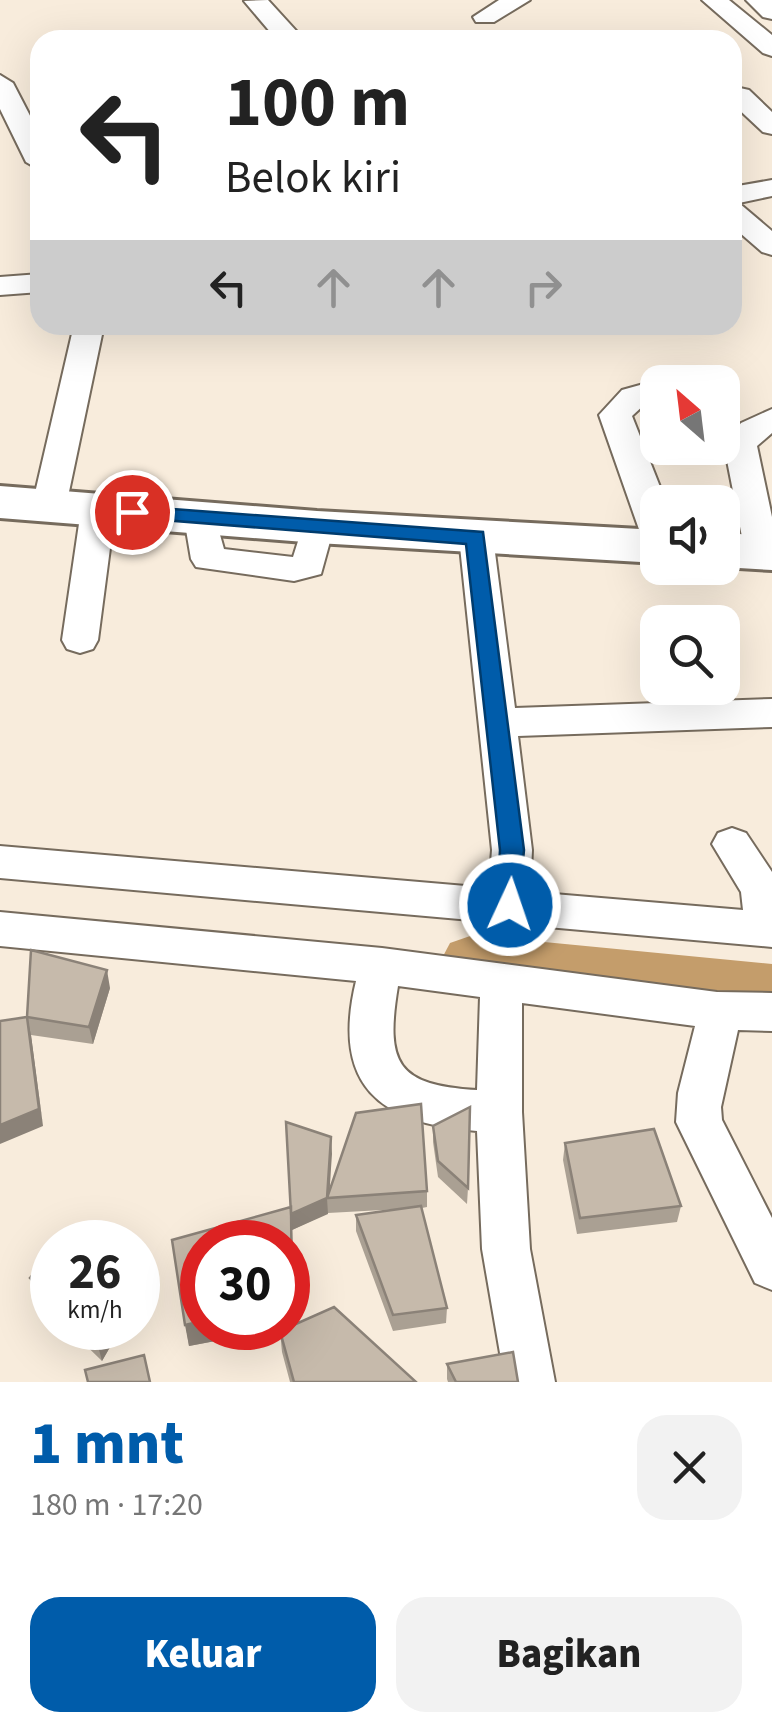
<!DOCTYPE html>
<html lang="id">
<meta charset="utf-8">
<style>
:root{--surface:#fff;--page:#f2f2f2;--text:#222;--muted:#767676;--accent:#005caa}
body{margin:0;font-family:"Source Sans 3",sans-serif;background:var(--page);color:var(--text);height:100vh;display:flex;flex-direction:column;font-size:38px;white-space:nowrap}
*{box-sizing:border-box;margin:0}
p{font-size:32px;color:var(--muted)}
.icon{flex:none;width:55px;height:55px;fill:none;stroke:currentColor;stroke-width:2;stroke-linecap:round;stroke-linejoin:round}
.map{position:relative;height:1382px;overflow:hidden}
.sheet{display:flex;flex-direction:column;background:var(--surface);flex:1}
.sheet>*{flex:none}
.top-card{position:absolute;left:30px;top:30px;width:712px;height:305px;border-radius:30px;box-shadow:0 10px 40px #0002;background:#fff;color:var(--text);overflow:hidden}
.needle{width:65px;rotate:332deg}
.tools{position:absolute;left:640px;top:365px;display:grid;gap:20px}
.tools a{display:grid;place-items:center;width:100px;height:100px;border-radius:20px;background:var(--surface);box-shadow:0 10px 40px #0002;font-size:50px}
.speed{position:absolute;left:30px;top:1220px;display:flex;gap:20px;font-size:50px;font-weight:700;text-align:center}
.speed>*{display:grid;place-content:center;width:130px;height:130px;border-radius:50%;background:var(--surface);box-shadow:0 10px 40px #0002;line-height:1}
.speed small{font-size:25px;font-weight:400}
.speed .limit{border:15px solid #d22;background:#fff;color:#111}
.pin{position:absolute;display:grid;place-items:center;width:85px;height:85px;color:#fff;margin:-42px;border:5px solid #fff;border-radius:50%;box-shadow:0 2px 10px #0007}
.me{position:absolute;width:110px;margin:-55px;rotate:3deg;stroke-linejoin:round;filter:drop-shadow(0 0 8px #0008)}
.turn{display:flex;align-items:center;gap:35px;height:210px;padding:0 30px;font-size:45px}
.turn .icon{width:130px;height:130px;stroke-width:2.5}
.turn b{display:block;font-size:70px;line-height:85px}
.lanes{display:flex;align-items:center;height:95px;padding:0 30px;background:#0003;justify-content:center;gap:50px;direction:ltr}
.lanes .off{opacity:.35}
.round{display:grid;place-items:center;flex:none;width:105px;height:105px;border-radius:30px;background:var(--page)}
.overview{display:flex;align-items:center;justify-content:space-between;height:170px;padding:0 30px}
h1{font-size:60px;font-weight:800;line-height:75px;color:var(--accent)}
.cta{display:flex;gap:20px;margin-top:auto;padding:20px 30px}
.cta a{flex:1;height:115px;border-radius:30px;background:var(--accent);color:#fff;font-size:40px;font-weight:800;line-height:115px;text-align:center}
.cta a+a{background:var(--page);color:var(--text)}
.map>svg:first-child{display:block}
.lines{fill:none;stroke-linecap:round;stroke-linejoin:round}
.river{fill:#c49d6b;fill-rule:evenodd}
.minor-casing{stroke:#766b5d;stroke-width:4}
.highway-casing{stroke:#766b5d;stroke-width:6}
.minor{fill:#fff;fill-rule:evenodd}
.highway{fill:#fff;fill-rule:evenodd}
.wall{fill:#aaa093}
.shaded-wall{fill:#8b8278}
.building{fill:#c6baab;stroke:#8b8278;stroke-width:2.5}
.route{fill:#005caa;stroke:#003c6e;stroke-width:2.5}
</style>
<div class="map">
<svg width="772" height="1382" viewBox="0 0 772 1382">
<rect width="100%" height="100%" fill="#f8ecdc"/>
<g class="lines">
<path class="river" d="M473,935l299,29v56l-299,-31 -23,-8 -10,-19 10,-19z"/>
<g class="minor-casing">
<path id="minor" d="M268,0l32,35 4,5h-27l-33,-39z
M499,0h31l-36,22h-18l-3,-5z
M702,0h27l43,35v21l-9,-3z
M746,0h26v19l-9,-2z
M0,75l13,8 27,52v35l-14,-8 -26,-53z
M740,88l9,2 23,22v22l-9,-2 -31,-29v-13z
M772,180v16l-33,7 33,28v24l-10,-3 -30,-26v-39z
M40,274v18l-40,3v-18z
M74,325h30l-38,181 -5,8 -12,3 -12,-3 -5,-8z
M658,380l9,2h-9v18l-13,4 -13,12 34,86h-8v44l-12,-3 -5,-8 -42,-120 23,-25z
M772,409v24l-15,13 15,71v44l-10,3 -12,-4 -5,-8 -21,-107 17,-22z
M98,499l12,3 5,8 -17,130 -5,9 -13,4 -13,-4 -5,-9 19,-130 5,-8z
M201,507l12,3 11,39 69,8 12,-38 12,-4 12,4 5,8 -13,47 -27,7 -98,-14 -5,-8 -7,-41 5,-8z
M476,525l12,4 5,8 22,171 257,-9v28l-254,9 14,114 -2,42 213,18 -2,-18 -29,-48 6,-11 14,-5 14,5 26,39v75l-772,-69v-32l489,42 3,-38 -33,-313 5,-8z
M0,912l382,36 335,44 55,1v38l-34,-1 -17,77 1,13 50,98v72l-17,-7 -79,-161 2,-29 17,-67 -173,-23v109l8,137 25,133h-50l-23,-133 -5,-118c-98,-7 -146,-46 -121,-150l-356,-35zM398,986l82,11 -3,93c-80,-5 -92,-26 -79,-104z"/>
</g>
<g class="highway-casing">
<path id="highway" d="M0,486l317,25 341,19v33l-341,-20 -317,-25z
M722,533l50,3v34l-50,-3z"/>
</g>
<use href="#minor" class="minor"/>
<use href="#highway" class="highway"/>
</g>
<path class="wall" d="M110,988l-17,56 -62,-9 12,91 -16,-109z
M421,1104l6,87v16l-5,1 25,100 -1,15 -53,8 -37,-100v-16l45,-6 -73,4 -36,17 2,94 40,-17 82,75h-126l-8,-30 -2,-21 9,-4h-1v-85h-86v86h82l-95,18 -17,-106 119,-33v5l-5,-90 45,15 -1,54 26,-78z
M433,1126l35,62 -1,16 -29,-27 -5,-35z
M565,1143l116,63 -4,16 -100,12 -14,-74z
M52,1252v60l-17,-18 -5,-16z
M68,1328h53l-19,33z
M447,1364l71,18h-70l-1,-3z"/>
<path class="shaded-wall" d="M107,970l3,18 -17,56 -4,-17z
M27,1017l4,18 12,91 -43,18v-19z
M331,1137l1,17 -3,43 -2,1 1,16 -36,16 2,96 -6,1 3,-120z
M202,1321v7h82l-95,18 -4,-21z
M109,1328h12l-19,33 -4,-15z"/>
<path class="building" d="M31,950l76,20 -18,57 -62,-10z
M27,1017l12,92 -39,16v-104z
M421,1104l6,87 -100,7 29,-85z
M470,1107l-2,81 -30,-27 -5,-35z
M286,1122l45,15 -4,61 -36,16z
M654,1129l27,77 -101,12 -15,-75z
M421,1206l26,102 -54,7 -37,-100z
M291,1207l1,97 -4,1v-63h-86v79l-17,4 -13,-85z
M52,1252v49l-22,-23z
M334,1307l82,75h-122l-14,-51z
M79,1328h30l-11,18z
M513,1352l5,30h-62l-9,-18z
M144,1355l6,27h-62l-3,-12z"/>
<path class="route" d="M132,506l351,26 41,318 -6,62h-17l-4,-7 3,-55 -34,-306 -341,-27 -3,-5 3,-4z"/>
</svg>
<div class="tools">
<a><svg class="needle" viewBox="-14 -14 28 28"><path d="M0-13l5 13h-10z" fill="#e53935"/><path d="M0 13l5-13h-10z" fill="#767676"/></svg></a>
<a><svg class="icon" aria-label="sound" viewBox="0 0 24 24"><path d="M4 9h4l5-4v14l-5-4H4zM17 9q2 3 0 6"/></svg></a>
<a><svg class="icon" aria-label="search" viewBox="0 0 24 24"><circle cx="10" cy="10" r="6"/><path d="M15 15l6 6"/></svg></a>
</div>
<div class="speed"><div>26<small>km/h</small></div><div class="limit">30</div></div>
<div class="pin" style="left:132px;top:512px;background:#d93025"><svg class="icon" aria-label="arrive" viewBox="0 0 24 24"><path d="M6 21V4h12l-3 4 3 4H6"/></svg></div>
<svg class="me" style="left:510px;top:905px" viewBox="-20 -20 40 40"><circle r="17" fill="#005caa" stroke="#fff" stroke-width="3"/><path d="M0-11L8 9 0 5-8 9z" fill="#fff"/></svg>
<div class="top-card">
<div class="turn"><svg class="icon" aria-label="left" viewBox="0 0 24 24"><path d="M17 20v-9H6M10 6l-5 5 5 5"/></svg><div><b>100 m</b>Belok kiri</div></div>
<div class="lanes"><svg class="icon" aria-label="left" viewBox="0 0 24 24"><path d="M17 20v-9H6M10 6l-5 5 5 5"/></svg><svg class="icon off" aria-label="ahead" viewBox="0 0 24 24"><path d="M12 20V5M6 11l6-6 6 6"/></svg><svg class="icon off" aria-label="ahead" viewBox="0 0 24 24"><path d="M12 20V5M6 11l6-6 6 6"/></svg><svg class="icon off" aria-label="right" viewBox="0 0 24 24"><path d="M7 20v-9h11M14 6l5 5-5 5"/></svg></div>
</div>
</div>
<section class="sheet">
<div class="overview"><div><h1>1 mnt</h1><p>180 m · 17:20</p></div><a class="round"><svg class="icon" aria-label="close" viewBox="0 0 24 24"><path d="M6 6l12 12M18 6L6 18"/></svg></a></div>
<div class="cta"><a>Keluar</a><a>Bagikan</a></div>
</section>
